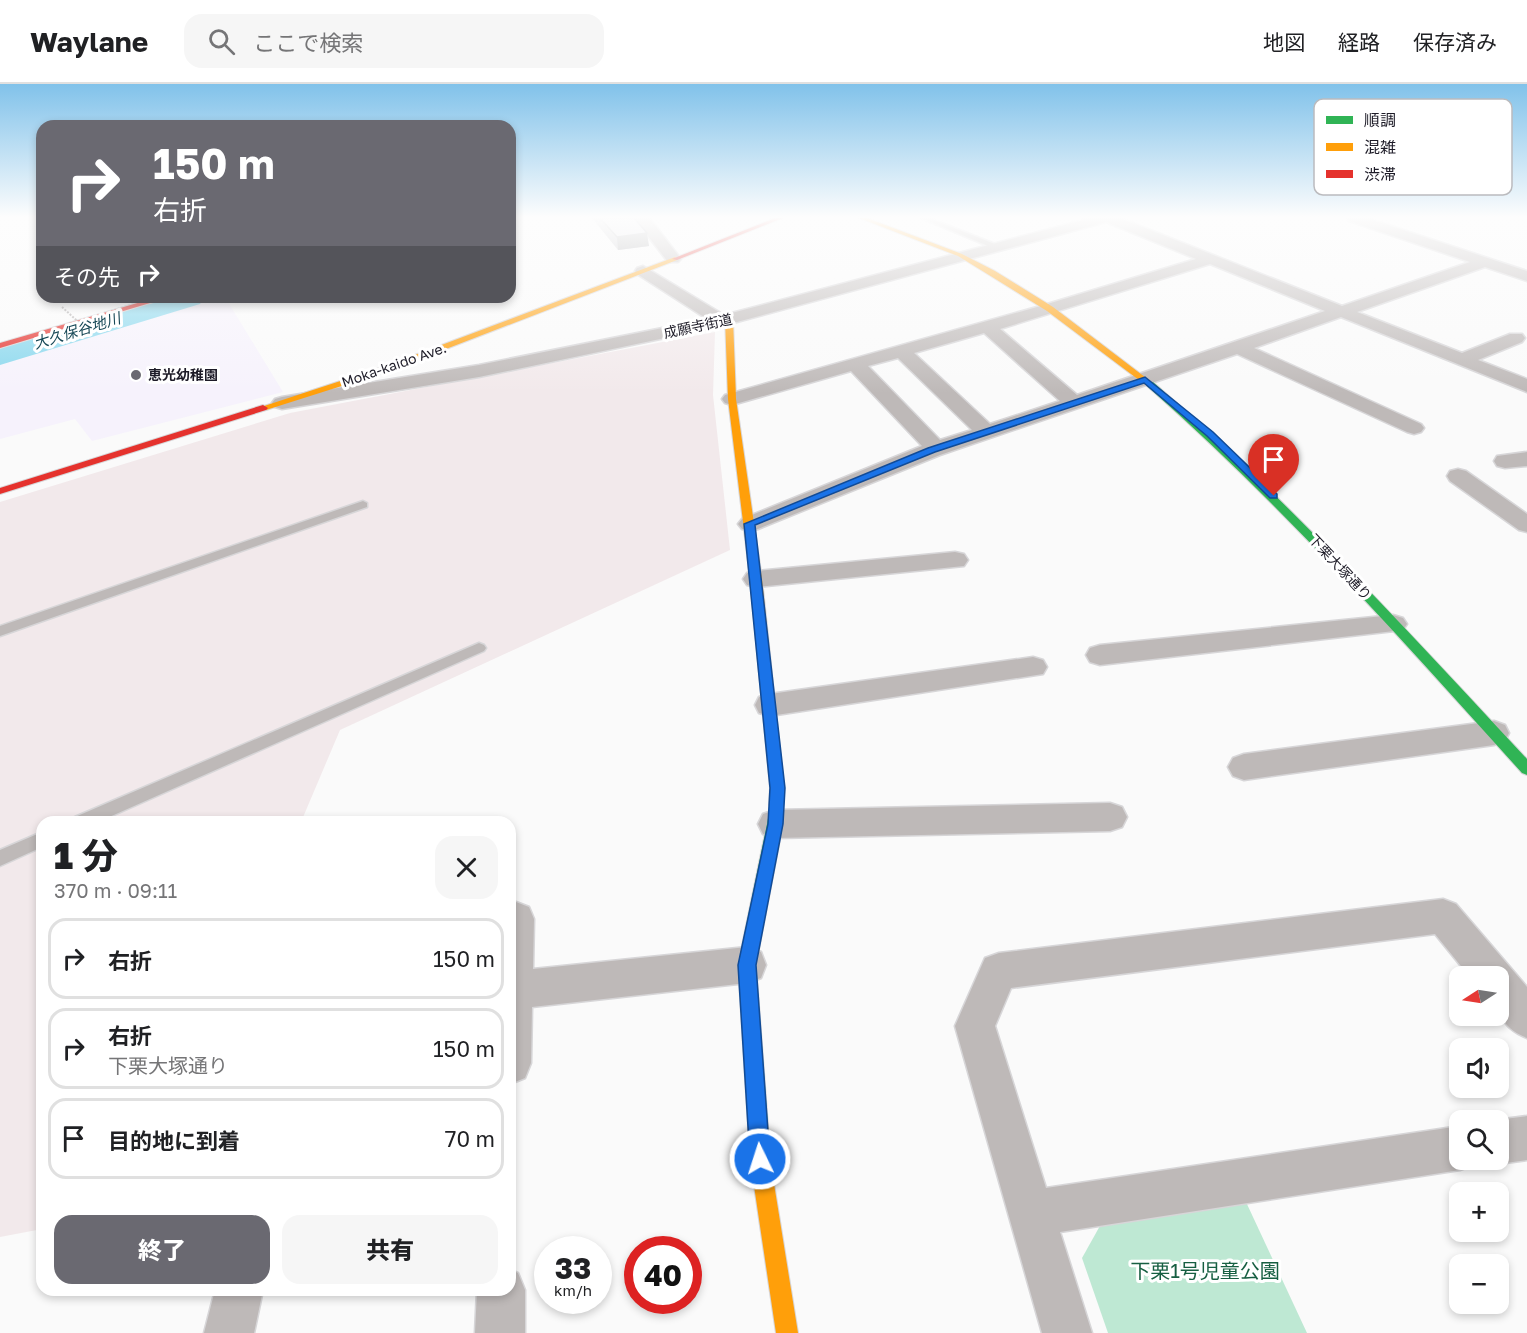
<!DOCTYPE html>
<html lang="ja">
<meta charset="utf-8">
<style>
:root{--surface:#fff;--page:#f6f6f6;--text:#202124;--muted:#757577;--line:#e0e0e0;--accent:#6a6971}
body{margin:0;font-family:"Golos Text","Noto Sans JP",sans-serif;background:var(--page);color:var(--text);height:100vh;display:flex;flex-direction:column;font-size:22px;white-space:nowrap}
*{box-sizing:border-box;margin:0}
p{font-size:20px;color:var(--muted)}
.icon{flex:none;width:33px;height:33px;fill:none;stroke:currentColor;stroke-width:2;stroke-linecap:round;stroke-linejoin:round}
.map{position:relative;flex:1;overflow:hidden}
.drawer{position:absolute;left:36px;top:732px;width:480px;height:480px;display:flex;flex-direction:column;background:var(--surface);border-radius:18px;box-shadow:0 3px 9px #0003}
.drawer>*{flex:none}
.banner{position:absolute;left:36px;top:36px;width:480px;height:183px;border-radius:18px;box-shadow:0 3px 9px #0003;background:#6a6971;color:#fff;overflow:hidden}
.needle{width:39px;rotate:258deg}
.fabs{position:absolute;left:1449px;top:882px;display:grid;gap:12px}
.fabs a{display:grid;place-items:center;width:60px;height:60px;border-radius:12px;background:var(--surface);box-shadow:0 3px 9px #0003;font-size:30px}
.speed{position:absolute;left:534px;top:1152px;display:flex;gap:12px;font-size:30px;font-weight:700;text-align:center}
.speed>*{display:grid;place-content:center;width:78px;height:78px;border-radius:50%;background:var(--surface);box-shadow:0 3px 9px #0003;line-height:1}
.speed small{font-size:15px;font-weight:400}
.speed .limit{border:9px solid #d22;background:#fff;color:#111}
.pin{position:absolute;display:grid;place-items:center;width:51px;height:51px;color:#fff;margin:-62px -26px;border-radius:50% 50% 50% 0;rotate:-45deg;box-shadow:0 0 6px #0007}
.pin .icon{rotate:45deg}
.me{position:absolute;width:66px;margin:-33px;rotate:356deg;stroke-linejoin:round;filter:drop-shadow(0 0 4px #0008)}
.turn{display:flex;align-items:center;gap:21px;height:126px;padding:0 18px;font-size:27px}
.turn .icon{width:78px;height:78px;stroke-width:2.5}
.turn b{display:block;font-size:42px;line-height:51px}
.then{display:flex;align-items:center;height:57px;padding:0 18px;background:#0003;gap:12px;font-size:22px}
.round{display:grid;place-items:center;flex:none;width:63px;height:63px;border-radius:18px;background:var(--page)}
.headline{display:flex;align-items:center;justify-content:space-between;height:102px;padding:0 18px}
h1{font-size:36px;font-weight:800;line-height:45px}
.cta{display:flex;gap:12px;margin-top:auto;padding:12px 18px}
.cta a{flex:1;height:69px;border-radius:18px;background:var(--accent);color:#fff;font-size:24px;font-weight:800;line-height:69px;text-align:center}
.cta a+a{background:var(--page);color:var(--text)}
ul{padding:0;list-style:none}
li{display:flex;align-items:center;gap:18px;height:81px;margin:0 12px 9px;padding:0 6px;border:3px solid var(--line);border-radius:18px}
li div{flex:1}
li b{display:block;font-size:22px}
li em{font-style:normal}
header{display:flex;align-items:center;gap:36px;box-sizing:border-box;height:84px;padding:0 30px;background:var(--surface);border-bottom:2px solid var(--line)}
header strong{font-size:28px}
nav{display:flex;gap:33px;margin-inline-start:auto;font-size:21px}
.search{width:420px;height:54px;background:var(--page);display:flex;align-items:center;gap:15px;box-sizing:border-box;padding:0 21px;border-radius:18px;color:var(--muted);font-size:22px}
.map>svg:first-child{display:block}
.industrial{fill:#f2e9eb}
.education{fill:#f6f2fc}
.green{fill:#bee8d3}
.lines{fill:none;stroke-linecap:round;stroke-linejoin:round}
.river{fill:#88d7ed;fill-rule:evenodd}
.lane-casing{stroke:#d7d6d8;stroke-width:3}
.street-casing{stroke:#d7d6d8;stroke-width:3}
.fast-casing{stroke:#d7d6d8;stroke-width:2}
.slow-casing{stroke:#d7d6d8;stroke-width:2}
.jam-casing{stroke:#d7d6d8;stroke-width:2}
.lane{fill:#beb9b8;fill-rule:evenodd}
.street{fill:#beb9b8;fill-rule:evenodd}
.fast{fill:#30b455;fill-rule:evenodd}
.slow{fill:#ff9f0a;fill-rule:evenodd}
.jam{fill:#e5322d;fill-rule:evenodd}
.path-bridge{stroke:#b7b4b4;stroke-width:2;stroke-dasharray:2 1.5;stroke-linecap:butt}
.wall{fill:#c2c2c7}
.shaded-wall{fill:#9e9ea2}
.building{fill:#e2e1e7;stroke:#9e9ea2;stroke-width:1.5}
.route{fill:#1a73e8;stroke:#114b97;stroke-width:1.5}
.poi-dot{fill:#6a6971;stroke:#fff;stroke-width:2}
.labels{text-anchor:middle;stroke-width:6;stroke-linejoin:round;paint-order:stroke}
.far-street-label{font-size:14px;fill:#1d1b27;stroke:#fff}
.far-poi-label{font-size:14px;font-weight:bold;fill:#1d1b27;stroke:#fff;text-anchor:start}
.far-water-label{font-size:15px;font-style:italic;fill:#174856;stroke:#fff}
.near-park-label{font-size:20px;fill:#175f42;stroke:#fff}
.key{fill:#fff;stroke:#bbbbbe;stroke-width:1.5}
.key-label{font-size:16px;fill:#1d1b27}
</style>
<header>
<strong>Waylane</strong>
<div class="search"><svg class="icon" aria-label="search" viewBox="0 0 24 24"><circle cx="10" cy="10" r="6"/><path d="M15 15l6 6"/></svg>ここで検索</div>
<nav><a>地図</a><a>経路</a><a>保存済み</a></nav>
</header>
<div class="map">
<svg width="1527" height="1249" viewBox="0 0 1527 1249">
<rect width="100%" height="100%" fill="#fafafa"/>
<path class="industrial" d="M715,248l-2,63 17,155 -390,180 -39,92h-259v407l-42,8v-735l290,-89z"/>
<path class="education" d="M206,213h19l58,95 -191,49 -17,-22 -75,20v-80z"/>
<path class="green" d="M1246,1118l61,131h-199l-26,-75 19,-34z"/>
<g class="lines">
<path class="river" d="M154,213h51l-5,7 -200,61v-22z"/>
<g class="lane-casing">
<path id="lane" d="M921,134h8l71,28 -7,2z
M363,417l4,2v4l-367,129v-10z
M479,559l5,2 2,3 -2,3 -386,171h-25l2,-5z
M42,748v15l-42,19v-16z"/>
</g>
<g class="street-casing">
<path id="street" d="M634,134l17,2 30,39 -3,3h-10z
M1091,134h29l222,88 128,-44 -121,-41 -2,-3h20l160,53v10l-42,-14 -128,45 105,41 48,-19h12l3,4 -3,4 -44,18 49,19v13l-186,-75 -87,31 167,76 3,4 -3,4 -7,2 -7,-2 -170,-78 -297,101 -182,74 -8,2 -8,-2 -4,-5 4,-5 180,-73 -71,-75 -119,34 -7,-2 -3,-4 3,-4 319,-90 152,-46 -90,-37 -384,104 -243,51 -197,32 -7,-2 -3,-4 3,-4 7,-2 197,-32 228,-46 -70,-45 -2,-3 2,-3 6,-2 81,49zM1210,180l115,47 -248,84 -77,-66zM984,249l76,68 -70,23 -76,-71zM898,274l74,72 -32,10 -72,-74z
M1527,368v14l-22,2 -8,-2 -3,-5 3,-5z
M1458,385l8,2 61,43v18l-8,-2 -69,-49 -3,-5 3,-5z
M955,468l9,2 4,6 -4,6 -208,21 -9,-2 -4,-6 4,-6 9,-2z
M1393,531l10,3 4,6 -4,6 -303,35 -10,-3 -4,-7 4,-7 10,-3z
M1033,573l10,3 4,7 -4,7 -273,42 -11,-3 -4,-8 4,-8 11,-3z
M1494,637l11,4 4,8 -4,8 -11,4 -250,35 -11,-4 -5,-9 5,-9 11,-4z
M1110,719l12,4 5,10 -5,10 -12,4 -335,7 -12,-4 -5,-10 5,-10 12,-4z
M1443,815l13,5 71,83v51c-32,-13 -29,-31 -29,-62h-29l-34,-42 -424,54 -16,38 51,162 414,-62v34h17l-1,4 -16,6 -400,62 32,101h-50l-87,-307 30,-68 14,-5z
M516,818l13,5 5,12 -1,50 214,-22 14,5 5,13 -5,13 -14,5 -215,24 -1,56 -6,15 -15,6v-181z
M1527,1032v44l-29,4 -11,-4h11v-40h-1z
M510,1185l8,4 7,17v43h-50l2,-43h33z
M215,1206h48l-9,43h-50z"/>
</g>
<g class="fast-casing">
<path id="fast" d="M1147,298h6c134,117 253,247 374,377v16l-5,-2c-121,-134 -240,-268 -375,-387z
M776,715l5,2 2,4v19l-27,141 12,161 -3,7 -7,3 -7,-3 -3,-7 -10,-161 29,-141 4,-23z"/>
</g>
<g class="slow-casing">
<path id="slow" d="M859,134h8l95,36 33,17 58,36 101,77 -7,2 -100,-75 -58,-36 -31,-19z
M675,173l2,3 -288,111 -123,39 -8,-2 125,-41z
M729,233l4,2 3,80 26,180 22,209 -3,21 -5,2 -5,-2 -2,-4 1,-17 -20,-209 -22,-180 -3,-80z
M758,1032l7,3 3,7 2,33 28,174h-22l-26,-174 -2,-33 3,-7z"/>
</g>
<g class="jam-casing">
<path id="jam" d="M775,134h8l-106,42 -5,-1z
M158,213h12l-170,51v-5z
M263,321l5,3 -2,2 -266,84v-6z"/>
</g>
<use href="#lane" class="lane"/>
<use href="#street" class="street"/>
<use href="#fast" class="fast"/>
<use href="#slow" class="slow"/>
<use href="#jam" class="jam"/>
<path class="path-bridge" d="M62,223l25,23"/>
</g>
<path class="wall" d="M592,134h42l15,28 -31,4z"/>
<path class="shaded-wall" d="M647,149l2,13 -31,4 -1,-13z"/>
<path class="building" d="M600,134h34l13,15 -30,4z"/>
<linearGradient id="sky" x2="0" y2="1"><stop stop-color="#81c2ea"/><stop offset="0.43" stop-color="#fdfdfd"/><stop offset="1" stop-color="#fdfdfd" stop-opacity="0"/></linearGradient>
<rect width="1527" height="309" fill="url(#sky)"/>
<path class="route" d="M1145,293l68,55 64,62v4h-7l-63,-62 -63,-53 -209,69 -180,73 30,263 -2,36 -27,141 14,194 -3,7 -7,3 -7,-3 -3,-7 -12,-194 30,-141 2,-36 -26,-264 184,-76z"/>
<circle class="poi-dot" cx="136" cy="291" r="6"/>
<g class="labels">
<g class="far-street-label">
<text transform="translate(698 242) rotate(-12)" y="5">成願寺街道</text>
<text transform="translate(394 281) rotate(-19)" y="5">Moka-kaido Ave.</text>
<text transform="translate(1340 483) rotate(47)" y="5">下栗大塚通り</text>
</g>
<g class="far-poi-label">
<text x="148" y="296">恵光幼稚園</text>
</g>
<g class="far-water-label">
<text transform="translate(77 247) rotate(-17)" y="5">大久保谷地川</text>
</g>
<g class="near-park-label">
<text x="1205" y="1194">下栗1号児童公園</text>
</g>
</g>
<rect x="1314" y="15" width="198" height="96" rx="9" class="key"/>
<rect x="1326" y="32" width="27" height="8" fill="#30b455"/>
<rect x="1326" y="59" width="27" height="8" fill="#ff9f0a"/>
<rect x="1326" y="86" width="27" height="8" fill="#e5322d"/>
<g class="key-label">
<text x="1364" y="42">順調</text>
<text x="1364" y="69">混雑</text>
<text x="1364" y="96">渋滞</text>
</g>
</svg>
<div class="fabs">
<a><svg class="needle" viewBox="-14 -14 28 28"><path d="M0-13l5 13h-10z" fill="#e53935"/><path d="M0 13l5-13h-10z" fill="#757577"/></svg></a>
<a><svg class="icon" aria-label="sound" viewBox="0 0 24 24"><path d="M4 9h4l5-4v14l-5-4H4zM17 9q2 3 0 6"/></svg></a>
<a><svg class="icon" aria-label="search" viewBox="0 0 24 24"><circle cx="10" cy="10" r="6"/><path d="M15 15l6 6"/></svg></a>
<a>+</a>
<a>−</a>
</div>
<div class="speed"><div>33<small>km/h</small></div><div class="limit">40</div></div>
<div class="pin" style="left:1274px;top:412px;background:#d93025"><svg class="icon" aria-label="arrive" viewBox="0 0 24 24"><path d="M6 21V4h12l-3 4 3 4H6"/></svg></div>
<svg class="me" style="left:760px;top:1075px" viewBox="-20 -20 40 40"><circle r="17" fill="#1a73e8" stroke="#fff" stroke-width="3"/><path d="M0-11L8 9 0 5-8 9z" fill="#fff"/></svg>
<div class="banner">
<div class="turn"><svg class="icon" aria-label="right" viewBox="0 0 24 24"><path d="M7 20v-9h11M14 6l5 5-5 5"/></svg><div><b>150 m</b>右折</div></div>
<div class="then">その先<svg class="icon" aria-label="right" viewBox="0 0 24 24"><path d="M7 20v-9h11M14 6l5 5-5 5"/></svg></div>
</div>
<section class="drawer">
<div class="headline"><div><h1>1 分</h1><p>370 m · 09:11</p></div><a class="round"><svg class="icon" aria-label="close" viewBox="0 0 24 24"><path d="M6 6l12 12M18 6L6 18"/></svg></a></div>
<ul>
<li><svg class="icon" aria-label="right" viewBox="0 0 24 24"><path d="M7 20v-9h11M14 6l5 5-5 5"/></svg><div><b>右折</b></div><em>150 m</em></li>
<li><svg class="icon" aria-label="right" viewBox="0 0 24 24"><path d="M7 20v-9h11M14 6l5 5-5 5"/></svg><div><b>右折</b><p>下栗大塚通り</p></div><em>150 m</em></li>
<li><svg class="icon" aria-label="arrive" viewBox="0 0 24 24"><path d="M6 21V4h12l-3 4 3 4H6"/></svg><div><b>目的地に到着</b></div><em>70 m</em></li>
</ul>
<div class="cta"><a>終了</a><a>共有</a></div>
</section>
</div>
